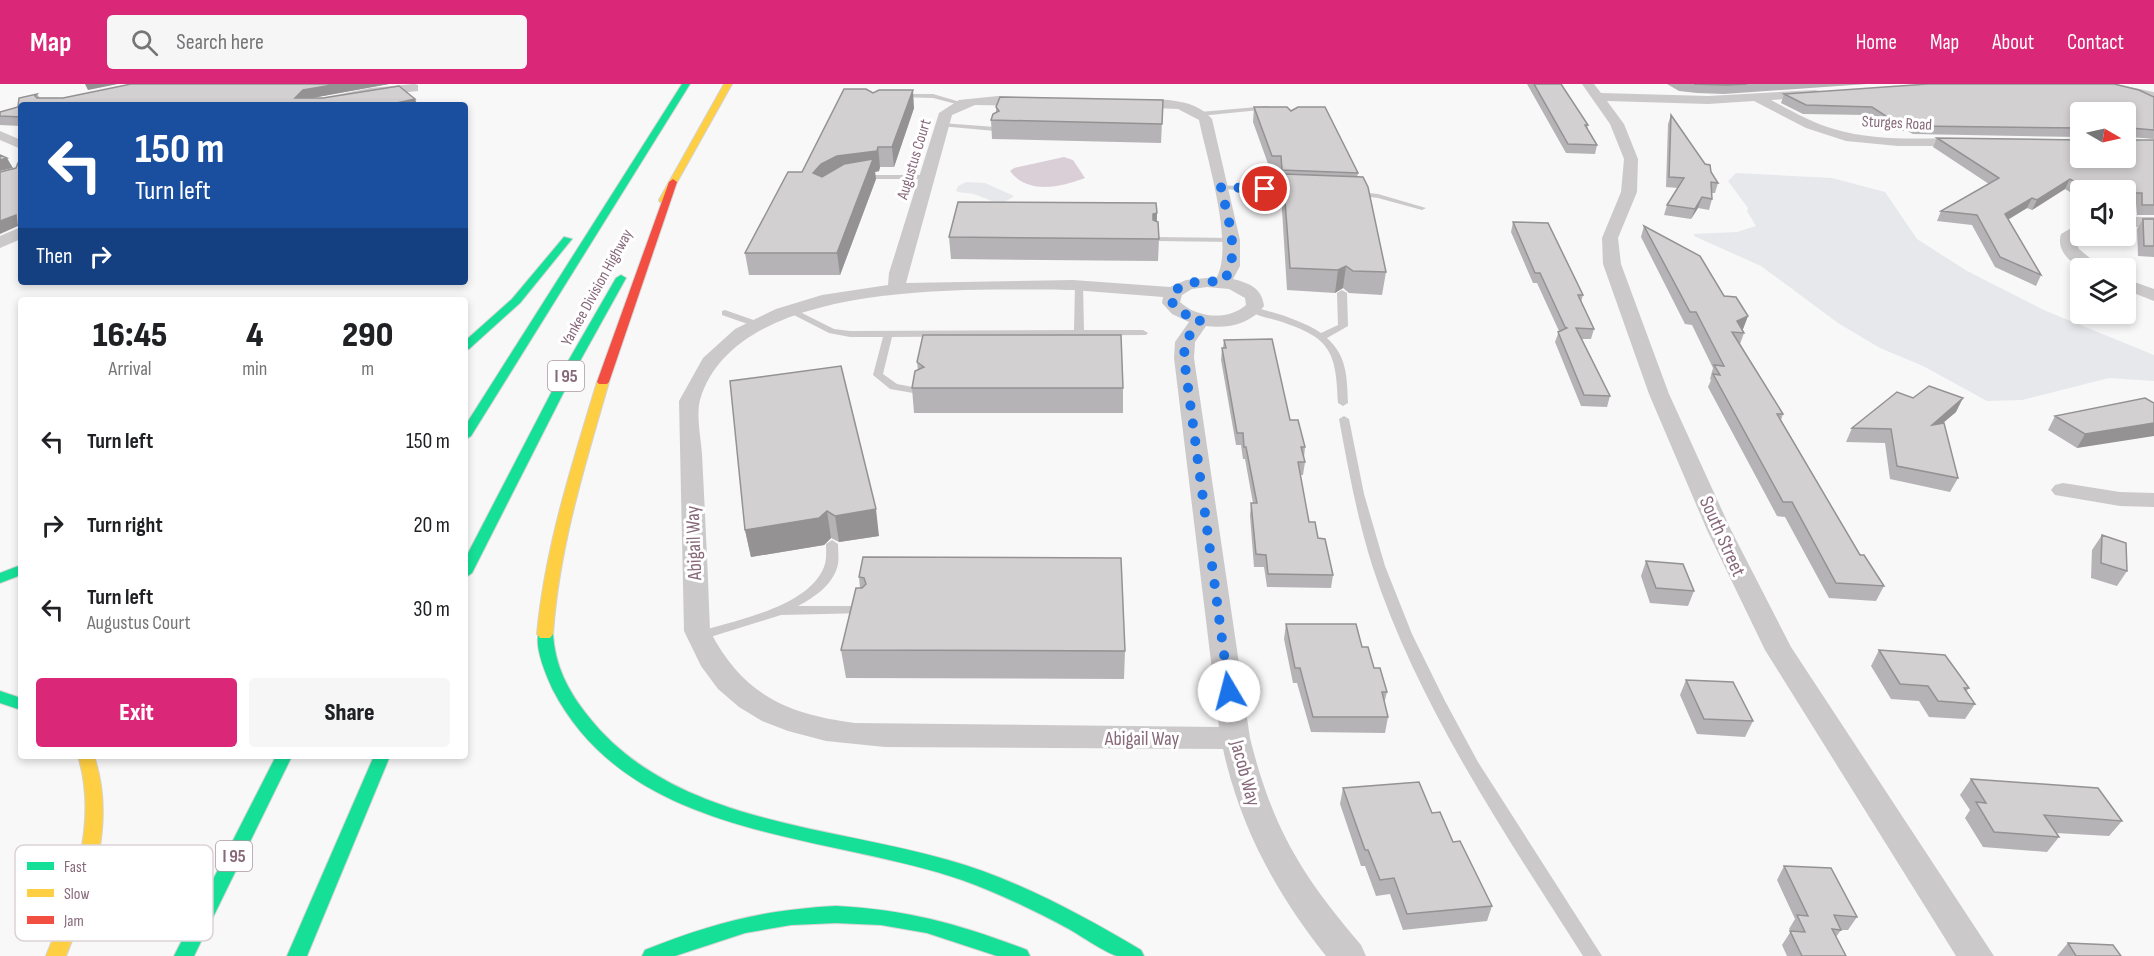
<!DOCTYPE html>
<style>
:root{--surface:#fff;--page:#f6f6f6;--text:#202124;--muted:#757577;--accent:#db2777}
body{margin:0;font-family:"Sofia Sans Condensed",sans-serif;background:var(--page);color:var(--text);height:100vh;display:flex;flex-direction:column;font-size:22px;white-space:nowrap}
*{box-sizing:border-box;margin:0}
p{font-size:20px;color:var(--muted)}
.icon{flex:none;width:33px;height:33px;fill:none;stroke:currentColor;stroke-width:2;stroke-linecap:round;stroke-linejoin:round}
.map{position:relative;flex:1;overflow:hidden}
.side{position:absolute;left:18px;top:213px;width:450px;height:462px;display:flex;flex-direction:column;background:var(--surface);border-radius:6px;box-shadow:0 3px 9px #0003}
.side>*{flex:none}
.guide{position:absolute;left:18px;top:18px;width:450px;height:183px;border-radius:6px;box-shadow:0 3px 9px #0003;background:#1a4fa0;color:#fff;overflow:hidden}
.needle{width:39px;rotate:99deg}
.buttons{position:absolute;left:2070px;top:18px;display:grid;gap:12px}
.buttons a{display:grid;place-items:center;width:66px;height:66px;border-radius:6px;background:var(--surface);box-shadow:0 3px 9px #0003;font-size:30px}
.pin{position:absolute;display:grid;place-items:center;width:51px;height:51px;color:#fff;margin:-26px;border:3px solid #fff;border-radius:50%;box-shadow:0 2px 6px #0007}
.me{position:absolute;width:66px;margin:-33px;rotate:352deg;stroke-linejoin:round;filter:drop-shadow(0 0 4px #0008)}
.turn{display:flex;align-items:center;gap:21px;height:126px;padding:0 18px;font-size:27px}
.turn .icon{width:78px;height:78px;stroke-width:2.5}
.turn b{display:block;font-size:42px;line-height:51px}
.then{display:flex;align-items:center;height:57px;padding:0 18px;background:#0003;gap:12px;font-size:22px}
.eta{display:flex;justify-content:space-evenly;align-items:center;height:102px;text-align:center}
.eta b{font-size:36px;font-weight:800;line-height:42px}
.cta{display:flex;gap:12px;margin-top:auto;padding:12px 18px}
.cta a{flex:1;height:69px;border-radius:6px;background:var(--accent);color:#fff;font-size:24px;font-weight:800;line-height:69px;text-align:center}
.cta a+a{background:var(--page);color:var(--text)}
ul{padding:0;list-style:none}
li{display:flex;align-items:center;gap:18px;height:84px;padding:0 18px}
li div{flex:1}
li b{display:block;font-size:22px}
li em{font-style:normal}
header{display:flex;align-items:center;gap:36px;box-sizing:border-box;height:84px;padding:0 30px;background:var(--accent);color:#fff}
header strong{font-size:28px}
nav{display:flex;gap:33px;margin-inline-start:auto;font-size:21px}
.search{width:420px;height:54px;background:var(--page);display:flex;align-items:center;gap:15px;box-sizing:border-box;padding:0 21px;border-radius:6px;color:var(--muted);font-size:22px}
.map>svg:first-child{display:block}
.green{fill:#e6e8eb}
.water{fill:#dacfd7}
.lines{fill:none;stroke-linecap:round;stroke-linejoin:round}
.fast-casing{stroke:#d4d3d4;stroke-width:2}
.slow-casing{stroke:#d4d3d4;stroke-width:2}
.jam-casing{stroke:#d4d3d4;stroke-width:2}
.lane{fill:#ccc9cb;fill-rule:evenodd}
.street{fill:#ccc9cb;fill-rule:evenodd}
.fast{fill:#16e098;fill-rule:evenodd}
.slow{fill:#ffcf43;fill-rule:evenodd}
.jam{fill:#f24e42;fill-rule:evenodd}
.wall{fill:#b5b3b5}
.shaded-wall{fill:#949293}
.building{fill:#d3d0d2;stroke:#949293;stroke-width:1.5}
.route{stroke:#1a73e8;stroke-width:10;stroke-dasharray:0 18}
.labels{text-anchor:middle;stroke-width:6;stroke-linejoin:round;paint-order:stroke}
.far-street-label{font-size:16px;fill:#87697a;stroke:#fff}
.shield{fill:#fff;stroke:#ab96a2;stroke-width:1.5}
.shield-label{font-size:18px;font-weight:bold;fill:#87697a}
.street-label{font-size:20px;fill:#87697a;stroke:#fff}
.key{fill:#fff;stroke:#dbd2d7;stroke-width:1.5}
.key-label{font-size:16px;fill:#87697a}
</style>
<header>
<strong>Map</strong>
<div class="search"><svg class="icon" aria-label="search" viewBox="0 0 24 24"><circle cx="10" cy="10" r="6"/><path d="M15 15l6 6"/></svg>Search here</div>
<nav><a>Home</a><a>Map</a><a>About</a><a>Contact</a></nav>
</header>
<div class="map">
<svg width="2154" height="872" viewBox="0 0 2154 872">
<rect width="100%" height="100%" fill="#f8f8f8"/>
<path class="green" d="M1736,89l96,5 53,14 32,47 50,32 79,40 108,44v26l-45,-3 -87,22 -35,1 -64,-35 -43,-18 -42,-25 -77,-57 -65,-29 -3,-3 44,-2 19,-6 -9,-15 1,-3 -20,-27z
M966,98l19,1 29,13c-14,12 -25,3 -38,-1 -7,-3 -13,-1 -20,-4l2,-5z"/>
<path class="water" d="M1064,73l9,3 12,18c-24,9 -57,17 -75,-7l4,-3z"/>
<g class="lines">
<g class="fast-casing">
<path id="fast" d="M682,0h8l-219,352 -6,4v-14z
M564,153l8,2 -52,64 -51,46 -4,1v-9l47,-42z
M621,191l5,3 -51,92 -103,203 -7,5v-19l98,-189 53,-92z
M21,481v10l-21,8v-10z
M545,545l5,1 3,4c2,32 15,57 35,82 84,107 238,109 360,144 68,19 132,54 193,90l3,6c-8,0 -19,0 -27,0 -11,-3 -36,-20 -48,-27 -34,-18 -70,-36 -107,-49 -139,-48 -331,-40 -409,-190 -6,-13 -21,-46 -13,-60z
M0,607l21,7v12l-21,-7z
M276,672h16l-98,200h-20z
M374,672h16l-83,200h-20z
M836,822c73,4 123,18 191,44l3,6h-33l-70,-23 -46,-8 -45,-2 -45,2 -46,8 -70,23h-33l3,-6c68,-27 117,-40 191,-44z"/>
</g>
<g class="slow-casing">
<path id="slow" d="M724,0h8l-65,116 -7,2 -1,-2z
M603,295l6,3c-24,83 -50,165 -56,252l-3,4h-10l-3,-4c8,-87 35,-169 60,-252z
M78,672h16c23,68 -3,136 -28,200h-20c26,-64 53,-131 32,-200z"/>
</g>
<g class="jam-casing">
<path id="jam" d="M673,95l4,3 -68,200 -2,2h-8l-2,-2 72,-200z"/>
</g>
<path class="lane" d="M898,10h35l34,10 -3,2 -31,-8 -37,-1v-2z
M1268,22l2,1v2l-70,7 -3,-2 3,-2z
M942,39l53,4 3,2 -3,2 -55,-5v-2z
M856,91h71l4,2 -4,2h-68l-4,-2z
M1218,101l79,4 4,2 -4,2 -76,-4h-3z
M1351,107l27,3 48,14 -4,2 -44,-12 -24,-3h-3z
M1154,153l78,1 4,2 -4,2 -75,-1h-3z
M1079,198l4,3 1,45h59l5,3 -2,2 -254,2 -9,37 14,10 26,5 1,2 -5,3 -29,-5 -17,-14 10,-38h-33l-21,-4 -43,-22 5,-3 3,1 40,20 16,2 224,-1 1,-45z
M1342,206l5,3 1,33 -21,12c20,18 20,39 21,65l-5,3 -5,-3c-2,-52 -7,-65 -59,-82 -10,-3 -23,-5 -31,-11l5,-3c23,6 48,13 68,26l17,-8 -1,-32z
M725,226l37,13 2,2 -5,3 -37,-13v-4z
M1344,332l5,3 15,75 21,72 27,68 33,67 33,61 124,194h-19c-79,-124 -165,-250 -211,-391 -15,-48 -24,-97 -33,-146z
M832,456l6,4c0,6 1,14 0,20 -4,20 -23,33 -40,42h63l5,1 2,3 -2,3 -85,2 -77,24h-10l-2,-3 2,-3c38,-12 114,-25 130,-66 3,-7 2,-16 2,-23z"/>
<path class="street" d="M414,0l4,1v6l-48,5 -44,9h-26l7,-4 63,-13z
M1582,0h12l7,9 107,3 107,-6 5,1v6l-49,3c21,11 41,23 63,29 43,13 90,9 134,9l7,4 -7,4h-70l-52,-5 -40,-13 -52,-27 -46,3 -101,-3 17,23 14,35 -1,33 -19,46 3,26 48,130 62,136 60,117 203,309h-38l-191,-306 -58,-120 -58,-136 -46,-130 -1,-26 19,-46 3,-33 -14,-35z
M2092,0h24l38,8v8l-60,-13z
M998,12l33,2 7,4 -7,4 -56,-1 -23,10 -46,168 167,-3 97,7 16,-7 31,-3c17,-33 -10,-118 -18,-157l-21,-11 -47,-2 -7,-4 7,-4c26,1 62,-3 81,20l28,121v26l-7,13c16,4 29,9 31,27 -13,18 -37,23 -58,20l-11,16 -1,16 56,380c22,89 51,137 111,207l5,11h-40c-49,-61 -86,-129 -103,-207l-338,-2 -59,-6 -38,-10 -26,-10 -23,-14 -21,-18 -17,-23 -17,-35 -5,-230 24,-43 32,-29 41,-20 46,-14 66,-10 1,-12 50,-160 20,-13zM1207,203l22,2 16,9 1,7c-18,16 -49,13 -66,-3l2,-7 10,-6zM1073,206l90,7 -1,6 10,11 17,8 -14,20 -1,16 45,369 -364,-4c-68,-9 -112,-28 -145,-92 -2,-59 -5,-118 -8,-177 -1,-15 -6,-39 -2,-54 36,-123 274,-110 373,-110z
M0,47l21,9v9l-21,-9z
M2126,133h28v10h-28z
M2080,139v11l-5,7 4,8 23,19c-5,0 -14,2 -19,0 -14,-5 -27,-19 -22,-34z
M21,143v12l-21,9v-12z
M2126,195l28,10v12l-28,-11z
M2063,399l57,9 34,1v14l-34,-1 -65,-11 -4,-5 4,-5z"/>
<use href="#fast" class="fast"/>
<use href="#slow" class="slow"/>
<use href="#jam" class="jam"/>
</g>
<path class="wall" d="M131,0h258l-78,14h12l76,-12 16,13 2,6h-396v21l-21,-1v-13l18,-5 1,-9 18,-4 3,4h23z
M1527,0h34l27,41 -1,4 10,16 -2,9 -29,-1z
M1667,0h200l-143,10 -27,-1 -18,-2z
M873,9l41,15 -20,59h-14l-1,4 -4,1 1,7 -36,96h-91l-4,-22 57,-81z
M1784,10l370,3v42l-24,-2 -1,3h25v75h-17l-1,-12h-10v-13h-46v8l-15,-9 -33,21 -5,-2 -19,12 33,55 -5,11 -41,-19 -23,-42 -35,-4 4,-10 48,-27 -56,-37 4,-9 189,20 -46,-46v25l-167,-3 -6,-3h-15l-24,-16 -65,-1 -22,-11z
M1163,16l-2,43 -169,-4 -1,-19 5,-7v-6z
M1254,23l104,66 -1,4 29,95 -4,23 -33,-2 -6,-5 -8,5 -48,-3 -6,-96 1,-9h-1l-1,-13h-9l-18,-50z
M1671,31l47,68 -3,10h-3v6l-3,11 -11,-2 -7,11 -27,-4 3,-10 11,-17 -12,-1 2,-63z
M1157,129v8l2,18 -1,22 -207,-2 -2,-22z
M2143,135h11v38l-16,-1 -1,-27z
M1513,138l70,73 -2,7 13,27 -3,10h-9l28,57 -3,11 -26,-1 -26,-64 4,-11 -22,-48h-4l-22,-51z
M1644,142l104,90 -5,13 -1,1 2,3 -4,11 43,70 -2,6 79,135 24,31 -8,15 -47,-3 -44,-81 -8,-1 -69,-129 3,-7 -1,-1 3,-11 -21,-43 -7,-1 -44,-87z
M1224,256l66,80 15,27 -1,11 1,4 -2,13h-3l9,47 9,16 15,37 -2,13 -64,-1 -3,-20h-10l-4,-51 1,-13h2l-8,-44h-2l-2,-14h-5l-15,-85 1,-12h1z
M917,278l206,26v25h-209l-2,-25 6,-18z
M730,297l149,155 -40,6 -8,-4 -7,7 -73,12 -6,-27z
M1913,314l43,14 -13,11 15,55 -8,14 -60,-13 -5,-36 -39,-1 6,-14z
M2145,314l-68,50 -29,-18 7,-14z
M2102,451l25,36 -10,15 -26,-8 1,-28z
M1646,477l48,30 -6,15 -38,-3 -9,-27z
M859,493l266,74 -1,28 -278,-1 -5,-28 19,-62z
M1286,540l76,23 25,45 -3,12 4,13 -3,16 -74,-1 -14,-49h-4l-9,-44z
M1879,566l90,38 -3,4 9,12 -10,15 -36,-2 -10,-16 -28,-2 -20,-33z
M1686,596l67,41 -8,16 -48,-3 -17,-39z
M1971,695l151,42 -13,15 -53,-3 3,4 -12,15 -64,-5 -18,-29 5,-8 -10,-15z
M1343,704l89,25 21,29 39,64 -5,15 -84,9 -13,-36 -14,2 -11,-30h-4l-21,-62z
M1784,782l73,51 -9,13h-7l-5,7 10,19h-59l-5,-11 9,-14 -2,-2 6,-10 -18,-39z
M2068,859l53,13h-64z"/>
<path class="shaded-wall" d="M85,0h33l-30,6z
M338,0h51l-82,15 -12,-1 8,-8z
M913,6l1,18 -20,59 -2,-20z
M415,15l2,6h-30z
M878,63l2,20 -1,4 -4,1 1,7 -36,96 -3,-22 -14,-68 -10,-12 8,-9 16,-8z
M7,74l6,10 -13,3v-11z
M2070,95l-5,10 -33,21 5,-10z
M1702,113l-4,11 -7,11 4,-10z
M2032,114l-5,10 -27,16 5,-10z
M1157,129l-1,22h-4v6l1,-27z
M16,131l2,11 -18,8v-13z
M1346,182l-3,22 -8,5 3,-23z
M1748,232l-5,13 -8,4 2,-12z
M1963,314l-7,14 -31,26 7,-13z
M2154,339v13l-77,12 8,-14z
M876,425l3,27 -40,6 -4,-26z
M827,427l4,27 -7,7 -73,12 -6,-27z"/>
<path class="building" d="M131,0h207l-35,6 -8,8h28l76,-12 16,13 -28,6h-366v12l-21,-1v-4l18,-5 1,-9 18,-4 -2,2 2,2h26z
M1534,0h27l27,41h-3l12,20 -29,-1z
M1694,0h53l-20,1z
M1928,0h186l25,6 15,7v33l-23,-2 -2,12h25v65h-12v-12h-16v-3h-36l-20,-11 -33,21 -5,-2 -27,16 36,61 -41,-18 -23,-42 -36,-4 58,-33 -62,-40 143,2v18h46v-46h-46v16l-163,-2 -6,-4h-16l-23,-15 -66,-2 -22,-11z
M844,5h22l7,4 6,-3h34l-21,57h-14l-1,4 -40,5 -16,8 -8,9 9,4 22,-13 29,-5 -36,94h-92l43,-81h14z
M1000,13l163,3 -1,24 -171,-4 2,-6 6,-3 -3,-4z
M1254,23h33l4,4 7,-4h27l33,66 -76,-3 -1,-14h-9z
M1671,31l34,49 5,1 1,7 7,11 -7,-1 1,17 -10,-2 -7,12 -28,-4 17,-27 -15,-1z
M0,71l7,3 -7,2z
M18,79l3,1v62l-4,-1 -1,-10 -16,6v-49l16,-4z
M1283,90l80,3 5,10 18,85 -33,-1 -7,-5 -8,4 -48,-2z
M958,118l198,1 1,10 -4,1v6l5,2 1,17 -210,-2z
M2143,135h11v27h-10z
M1513,138l35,1 35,72h-5l16,34 -18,-1 34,68 -26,-1 -26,-63 9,-4 -2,-1 -25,-54h-5z
M1644,142l56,30 24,40 12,1 12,19 -11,5 7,12 -12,-1 51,82h-6l83,141h4l20,31 -48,-3 -44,-81h-9l-70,-128 7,1 -6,-10 10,1 -28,-54h-6z
M923,251h198l2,53h-211l3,-17 9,-4 -7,-5z
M1272,255l18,81h8l7,27h-4l4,15h-7l11,60h6l3,16 7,1 8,36 -65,-1 -2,-19 -10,-1 -5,-51h6l-11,-56h-2l-1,-14h-6l-15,-85h4l-2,-8z
M841,282l35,143 -41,7 -8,-5 -8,7 -74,12 -15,-149z
M1929,302l34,12 -31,27 12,-2 14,55 -61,-12 -6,-37 -39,-1 45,-36 16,6z
M2145,314l9,5v20l-69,11 -30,-18z
M2102,451l24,8 1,28 -26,-8z
M863,473l258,1 4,93 -284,-1 15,-62h6l4,-4 -2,-6 -5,-1z
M1646,477l37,3 11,27 -38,-3z
M1286,540h70l6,23h6l6,21h6l7,24h-5l6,25h-75l-13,-49h-5z
M1879,566l66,5 24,33h-5l11,16 -37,-3 -10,-15 -28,-2z
M1686,596l47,2 20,39 -49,-2z
M1971,695l127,9 24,33 -78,-6 15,22 -65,-5 -18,-30 10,1z
M1419,698l13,31 8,-1 13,30 7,-1 32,65 -85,8 -13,-36 -14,2 -12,-30h-3l-22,-62z
M1784,782l47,2 26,49 -23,-2 7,15 -9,-1 14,27h-44l-12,-25 15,1 -8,-17 11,1z
M2068,859l45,2 8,11h-45z"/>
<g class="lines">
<path class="route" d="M1229,607l-45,-333 1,-16 16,-23 -20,-6 -11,-13c6,-21 36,-19 53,-18 19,-27 4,-65 -2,-95l44,2"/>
</g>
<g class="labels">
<g class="far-street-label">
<text transform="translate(1897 38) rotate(3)" y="6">Sturges Road</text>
<text transform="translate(913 75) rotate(-73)" y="6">Augustus Court</text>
<text transform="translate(596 203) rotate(-61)" y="6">Yankee Division Highway</text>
</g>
<g class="shield">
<rect x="548" y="277" width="36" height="30" rx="4.5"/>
<rect x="216" y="757" width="36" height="30" rx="4.5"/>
</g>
<g class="shield-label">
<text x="566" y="298">I 95</text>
<text x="234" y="778">I 95</text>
</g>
<g class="street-label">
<text transform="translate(1723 452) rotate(66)" y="7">South Street</text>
<text transform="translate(693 459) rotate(-92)" y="7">Abigail Way</text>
<text x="1142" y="661">Abigail Way</text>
<text transform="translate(1246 689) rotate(75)" y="7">Jacob Way</text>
</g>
</g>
<rect x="15" y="761" width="198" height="96" rx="9" class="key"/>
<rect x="27" y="778" width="27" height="8" fill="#16e098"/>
<rect x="27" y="805" width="27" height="8" fill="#ffcf43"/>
<rect x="27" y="832" width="27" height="8" fill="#f24e42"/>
<g class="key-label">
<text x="64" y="788">Fast</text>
<text x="64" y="815">Slow</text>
<text x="64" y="842">Jam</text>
</g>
</svg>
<div class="buttons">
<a><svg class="needle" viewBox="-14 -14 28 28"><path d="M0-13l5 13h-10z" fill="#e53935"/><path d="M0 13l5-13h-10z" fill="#757577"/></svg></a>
<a><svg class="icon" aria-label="sound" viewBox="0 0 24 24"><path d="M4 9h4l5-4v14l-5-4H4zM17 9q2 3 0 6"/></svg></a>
<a><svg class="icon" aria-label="layers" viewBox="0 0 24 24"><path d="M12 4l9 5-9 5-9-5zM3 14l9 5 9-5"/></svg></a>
</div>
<div class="pin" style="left:1265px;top:105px;background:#d93025"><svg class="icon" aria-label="arrive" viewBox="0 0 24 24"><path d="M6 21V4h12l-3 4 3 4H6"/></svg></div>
<svg class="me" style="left:1229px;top:607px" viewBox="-20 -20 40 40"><circle r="19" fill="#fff"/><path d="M0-13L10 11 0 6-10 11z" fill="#1a73e8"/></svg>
<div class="guide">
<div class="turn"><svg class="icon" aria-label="left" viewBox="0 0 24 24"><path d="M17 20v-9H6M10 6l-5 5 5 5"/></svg><div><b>150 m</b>Turn left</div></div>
<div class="then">Then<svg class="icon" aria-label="right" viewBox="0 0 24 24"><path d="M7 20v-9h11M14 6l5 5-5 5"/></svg></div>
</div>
<section class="side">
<div class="eta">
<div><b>16:45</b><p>Arrival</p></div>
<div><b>4</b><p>min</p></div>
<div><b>290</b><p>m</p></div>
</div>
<ul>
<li><svg class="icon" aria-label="left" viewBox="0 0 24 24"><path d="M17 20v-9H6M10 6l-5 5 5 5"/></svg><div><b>Turn left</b></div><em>150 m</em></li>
<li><svg class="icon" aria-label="right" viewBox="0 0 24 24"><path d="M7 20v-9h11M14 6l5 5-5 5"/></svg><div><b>Turn right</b></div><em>20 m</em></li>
<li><svg class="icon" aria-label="left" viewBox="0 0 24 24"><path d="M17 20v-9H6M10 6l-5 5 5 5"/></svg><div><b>Turn left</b><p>Augustus Court</p></div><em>30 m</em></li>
</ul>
<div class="cta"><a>Exit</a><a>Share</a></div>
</section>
</div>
